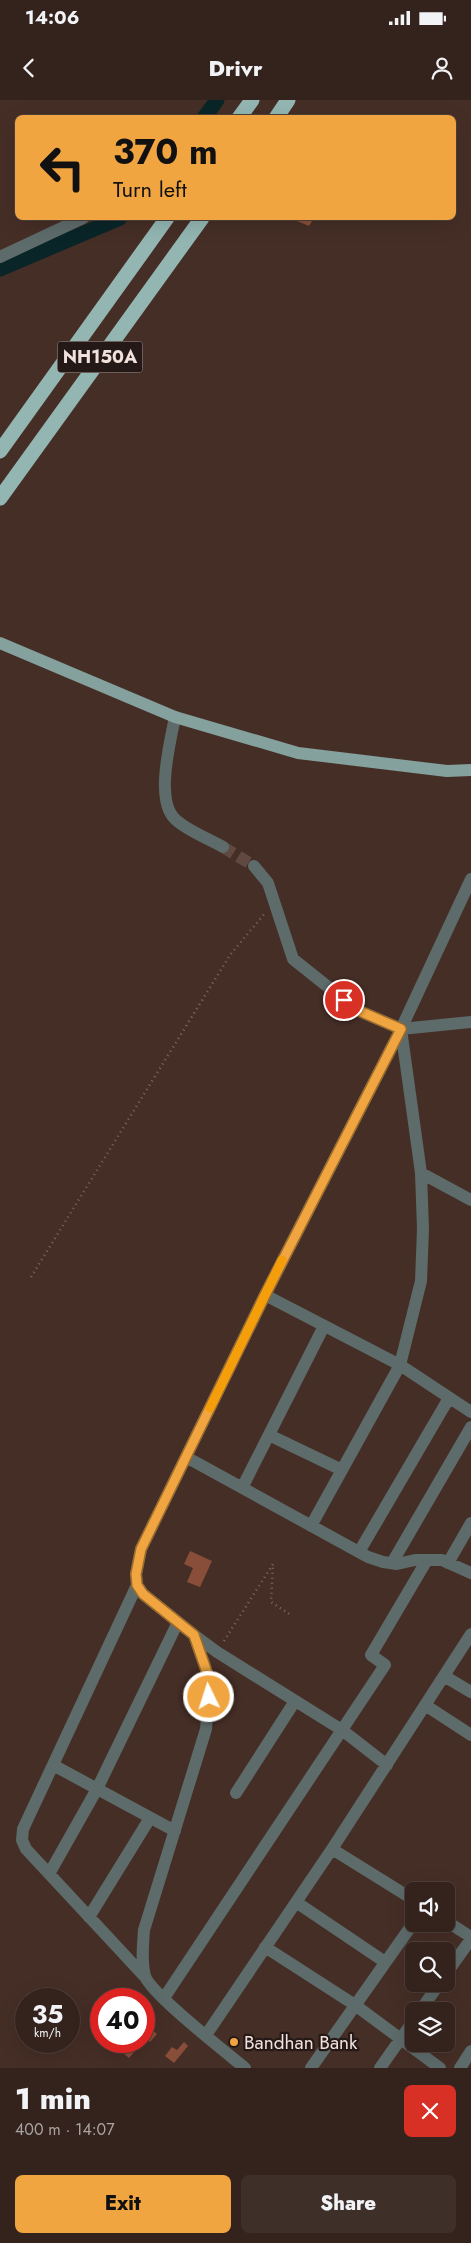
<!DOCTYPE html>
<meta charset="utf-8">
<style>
:root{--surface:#34221c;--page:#3f2f29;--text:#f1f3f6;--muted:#a9a4a3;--line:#4e3f3b;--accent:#f1a540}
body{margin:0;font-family:Jost,sans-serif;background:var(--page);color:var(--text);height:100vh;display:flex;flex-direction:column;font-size:19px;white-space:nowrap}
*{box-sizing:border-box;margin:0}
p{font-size:16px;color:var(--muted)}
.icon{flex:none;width:28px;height:28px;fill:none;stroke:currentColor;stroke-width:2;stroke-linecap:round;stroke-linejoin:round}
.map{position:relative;height:1968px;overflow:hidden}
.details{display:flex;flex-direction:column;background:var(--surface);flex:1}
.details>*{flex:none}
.top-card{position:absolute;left:15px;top:15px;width:441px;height:105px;border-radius:8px;box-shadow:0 5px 20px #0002,0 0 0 1px var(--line);background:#f1a540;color:#111;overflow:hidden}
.controls{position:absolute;left:405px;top:1782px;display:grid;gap:10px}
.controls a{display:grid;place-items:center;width:50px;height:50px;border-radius:8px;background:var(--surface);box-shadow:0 5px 20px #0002,0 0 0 1px var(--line);font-size:25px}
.speed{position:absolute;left:15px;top:1888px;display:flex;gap:10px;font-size:25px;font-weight:700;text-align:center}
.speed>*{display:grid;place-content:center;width:65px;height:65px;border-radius:50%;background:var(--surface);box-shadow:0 5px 20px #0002,0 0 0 1px var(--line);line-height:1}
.speed small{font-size:12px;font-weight:400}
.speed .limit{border:8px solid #d22;background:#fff;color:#111}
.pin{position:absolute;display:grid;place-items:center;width:42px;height:42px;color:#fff;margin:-21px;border:2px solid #fff;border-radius:50%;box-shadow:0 1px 5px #0007}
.me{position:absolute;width:55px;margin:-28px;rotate:356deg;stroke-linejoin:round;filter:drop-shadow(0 0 4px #0008)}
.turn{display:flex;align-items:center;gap:18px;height:105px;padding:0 15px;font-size:22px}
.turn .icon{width:65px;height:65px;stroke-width:2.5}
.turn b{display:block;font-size:35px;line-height:42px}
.round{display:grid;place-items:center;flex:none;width:52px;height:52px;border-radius:8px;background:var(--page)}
.summary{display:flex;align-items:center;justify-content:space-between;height:85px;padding:0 15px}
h1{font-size:30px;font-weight:800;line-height:38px}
.primary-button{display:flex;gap:10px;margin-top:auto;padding:10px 15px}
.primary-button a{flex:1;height:58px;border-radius:8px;background:var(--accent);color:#111;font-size:20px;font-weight:800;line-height:58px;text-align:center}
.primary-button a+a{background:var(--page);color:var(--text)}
.status{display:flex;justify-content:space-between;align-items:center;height:35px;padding:0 25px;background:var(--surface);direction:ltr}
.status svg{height:14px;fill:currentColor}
header{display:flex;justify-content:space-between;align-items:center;height:65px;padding:0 15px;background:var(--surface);font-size:22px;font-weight:800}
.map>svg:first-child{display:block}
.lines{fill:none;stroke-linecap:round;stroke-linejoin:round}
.canal{stroke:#092528;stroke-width:15}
.building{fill:#884e3a}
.minor-tunnel{stroke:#5f4941;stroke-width:12;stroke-dasharray:12 6;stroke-linecap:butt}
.path{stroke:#7e6962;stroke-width:2.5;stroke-dasharray:1 4;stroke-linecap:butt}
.minor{stroke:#5d6b6a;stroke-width:12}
.major{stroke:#84a19e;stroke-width:12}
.highway{stroke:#93b6b3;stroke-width:15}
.route-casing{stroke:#9d6b2a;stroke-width:12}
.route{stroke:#f1a540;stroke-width:9}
.slow{stroke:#f59e0b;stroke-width:9}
.poi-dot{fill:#f1a540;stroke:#241916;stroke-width:2}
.labels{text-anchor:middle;stroke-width:4.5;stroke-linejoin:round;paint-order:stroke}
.shield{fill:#241916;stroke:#b4a5a1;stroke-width:1}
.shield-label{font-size:18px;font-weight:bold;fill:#f1e1dc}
.poi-label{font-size:19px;fill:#f1e1dc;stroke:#241916;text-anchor:start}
</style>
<div class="status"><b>14:06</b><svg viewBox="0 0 49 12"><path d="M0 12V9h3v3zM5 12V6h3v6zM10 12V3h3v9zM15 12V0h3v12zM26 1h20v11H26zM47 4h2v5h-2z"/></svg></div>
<header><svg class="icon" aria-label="back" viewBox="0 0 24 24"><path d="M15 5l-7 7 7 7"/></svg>Drivr<svg class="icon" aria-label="person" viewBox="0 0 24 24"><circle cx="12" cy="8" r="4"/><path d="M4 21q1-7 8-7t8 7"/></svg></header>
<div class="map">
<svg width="471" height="1968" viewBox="0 0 471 1968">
<rect width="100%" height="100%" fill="#452e26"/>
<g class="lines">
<path class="canal" d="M204,18l13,-18
M0,169l120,-51"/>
</g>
<path class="building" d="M290,118h24l-5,8z
M190,1451l22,10 -12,26 -13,-5 6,-14 -9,-4z
M101,1921v14l-6,-5z
M144,1923l13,11 -7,8 -5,-4 -1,2z
M109,1941h34l-14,17z
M184,1942l4,4 -14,17 -9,-7 7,-9 5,3z"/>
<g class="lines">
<path class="minor-tunnel" d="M223,747l31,19"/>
<path class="path" d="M31,1177l199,-322 36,-43
M224,1541l49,-77 -2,38 20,13"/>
<path class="minor" d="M0,157l83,-39
M175,617c-5,26 -20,83 0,102 11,11 34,20 48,28
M254,766l14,17 25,76 64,51 44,19 70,-7
M421,1073l50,27
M265,1195l135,70 71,47
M269,1335l73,35
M186,1357l182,100 15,5 14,2 18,-4h27l29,13
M242,1388l82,-162
M311,1426l89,-161 21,-84 2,-52 -2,-56 -20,-144
M359,1452l90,-154
M392,1463l79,-136
M448,1463l23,-40
M137,1485l-114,244 -1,11 4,9 120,129
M194,1535l23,17 125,78 45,35
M444,1576l27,16
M425,1605l46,30
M53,1665l122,66
M236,1693l59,-92
M332,1749l82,51
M49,1774l48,-85 81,-167
M296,1802l89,60
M89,1817l61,-99
M446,1821l25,16
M265,1847l90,58 85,63
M446,1874l25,-35
M164,1898l221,-333 -14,-10 56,-95
M420,1911l19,-27
M206,1935l126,-186 139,-215
M245,1968c-18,-15 -95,-75 -100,-92 -4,-15 -2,-31 -1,-46l62,-201 4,-48 -16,-46 -51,-41 -6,-9 -1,-11 5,-25 124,-254 136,-266 70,-150
M311,1968l103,-146
M380,1968l34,-48
M460,1968l11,-17"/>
<path class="major" d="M0,543l175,74 123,36 149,18 24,-1"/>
<path class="highway" d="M239,18l13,-18
M276,18l12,-18
M0,351l167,-233
M0,398l202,-280"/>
</g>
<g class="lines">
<g class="route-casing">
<path id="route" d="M209,1597l1,-16 -16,-46 -51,-41 -6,-9 -1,-11 5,-25 124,-254 136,-266 -44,-19 -13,-10"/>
</g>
<use href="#route" class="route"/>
<path class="slow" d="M210,1308l72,-148"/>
</g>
<circle class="poi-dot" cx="234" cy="1942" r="5"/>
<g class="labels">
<rect class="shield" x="57.5" y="241.5" width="85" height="31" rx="4"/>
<g class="shield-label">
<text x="100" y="263">NH150A</text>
</g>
<g class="poi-label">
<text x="244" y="1949">Bandhan Bank</text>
</g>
</g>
</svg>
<div class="controls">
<a><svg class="icon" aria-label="sound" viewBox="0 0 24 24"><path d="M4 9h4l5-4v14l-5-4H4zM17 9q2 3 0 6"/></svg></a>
<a><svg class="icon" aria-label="search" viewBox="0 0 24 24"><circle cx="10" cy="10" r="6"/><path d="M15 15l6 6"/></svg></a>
<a><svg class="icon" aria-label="layers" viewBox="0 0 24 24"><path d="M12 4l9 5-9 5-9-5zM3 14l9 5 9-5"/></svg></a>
</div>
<div class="speed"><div>35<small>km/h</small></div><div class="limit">40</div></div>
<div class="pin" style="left:344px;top:900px;background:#d93025"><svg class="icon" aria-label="arrive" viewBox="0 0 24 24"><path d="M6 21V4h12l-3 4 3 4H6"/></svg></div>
<svg class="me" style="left:209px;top:1597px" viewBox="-20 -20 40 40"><circle r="17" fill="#f1a540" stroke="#fff" stroke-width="3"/><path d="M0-11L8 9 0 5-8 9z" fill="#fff"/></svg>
<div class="top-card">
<div class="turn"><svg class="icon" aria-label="left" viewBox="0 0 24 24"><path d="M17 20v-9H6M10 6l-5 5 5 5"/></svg><div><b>370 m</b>Turn left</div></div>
</div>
</div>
<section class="details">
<div class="summary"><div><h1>1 min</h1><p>400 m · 14:07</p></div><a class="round" style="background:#d93025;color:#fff"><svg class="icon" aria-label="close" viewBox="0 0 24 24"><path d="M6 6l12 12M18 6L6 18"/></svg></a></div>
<div class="primary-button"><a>Exit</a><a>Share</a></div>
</section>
